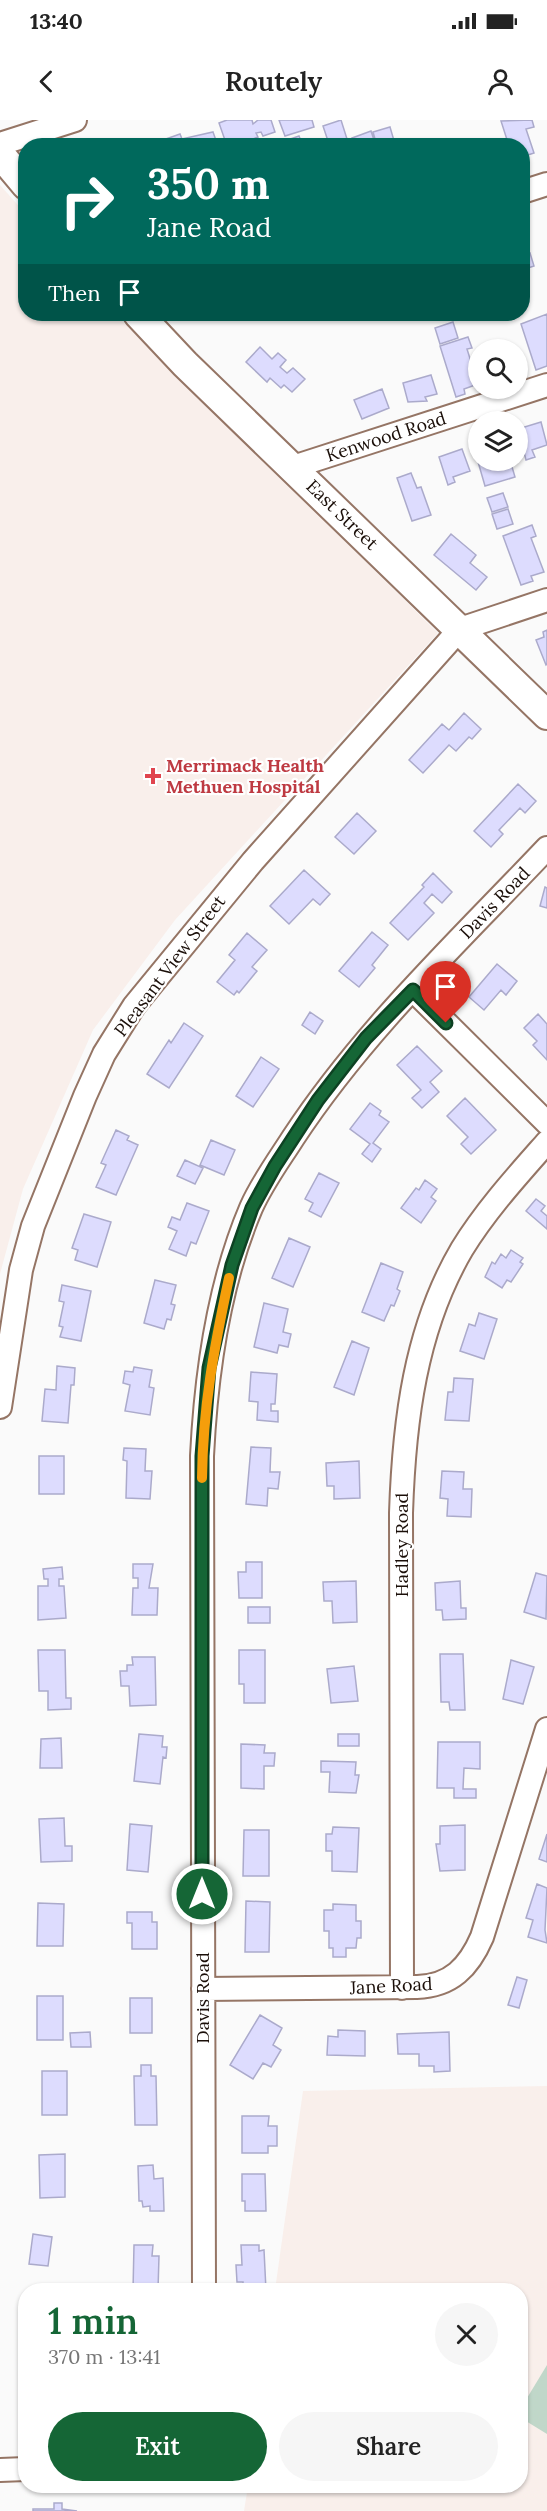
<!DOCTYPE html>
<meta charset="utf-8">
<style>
:root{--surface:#fff;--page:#f6f6f6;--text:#222;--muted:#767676;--accent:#156636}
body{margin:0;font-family:Lora,serif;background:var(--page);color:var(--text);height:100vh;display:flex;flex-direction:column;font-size:22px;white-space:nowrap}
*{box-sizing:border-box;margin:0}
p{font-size:20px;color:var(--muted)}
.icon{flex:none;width:33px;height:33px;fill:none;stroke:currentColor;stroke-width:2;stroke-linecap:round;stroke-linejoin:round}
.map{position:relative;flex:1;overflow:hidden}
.panel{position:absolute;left:18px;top:2163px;width:510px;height:210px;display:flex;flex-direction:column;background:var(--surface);border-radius:24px;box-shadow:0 2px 4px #0004}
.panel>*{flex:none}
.banner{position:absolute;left:18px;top:18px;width:512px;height:183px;border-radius:24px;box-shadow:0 2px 4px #0004;background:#00695c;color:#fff;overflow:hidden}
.buttons{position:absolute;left:468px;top:219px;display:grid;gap:12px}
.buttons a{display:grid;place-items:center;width:60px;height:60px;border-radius:50%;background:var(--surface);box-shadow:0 2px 4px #0004;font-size:30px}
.pin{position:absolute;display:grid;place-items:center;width:51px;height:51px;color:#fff;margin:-62px -26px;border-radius:50% 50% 50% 0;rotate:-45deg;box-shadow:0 0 6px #0007}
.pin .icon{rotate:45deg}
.me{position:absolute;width:66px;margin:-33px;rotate:0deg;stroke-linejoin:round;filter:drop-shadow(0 0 4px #0008)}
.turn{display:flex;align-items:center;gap:21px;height:126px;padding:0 30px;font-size:27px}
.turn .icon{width:78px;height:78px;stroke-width:2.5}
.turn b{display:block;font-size:42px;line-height:51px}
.then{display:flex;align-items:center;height:57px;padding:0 30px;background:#0003;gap:12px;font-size:22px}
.round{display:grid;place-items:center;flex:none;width:63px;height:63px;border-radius:32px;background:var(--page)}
.headline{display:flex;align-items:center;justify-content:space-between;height:102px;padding:0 30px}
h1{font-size:36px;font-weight:600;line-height:45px;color:var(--accent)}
.button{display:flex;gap:12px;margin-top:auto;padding:12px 30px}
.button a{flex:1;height:69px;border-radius:36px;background:var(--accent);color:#fff;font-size:24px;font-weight:600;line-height:69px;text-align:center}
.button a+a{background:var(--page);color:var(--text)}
.status{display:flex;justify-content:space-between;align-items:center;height:42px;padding:0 30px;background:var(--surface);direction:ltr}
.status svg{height:16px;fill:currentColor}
header{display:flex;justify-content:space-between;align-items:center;height:78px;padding:0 30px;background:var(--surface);font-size:27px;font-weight:600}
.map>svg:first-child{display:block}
.built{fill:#f9efeb}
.pitch{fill:#c0d7c9}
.building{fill:#dddcfe;stroke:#abaacb;stroke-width:1.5}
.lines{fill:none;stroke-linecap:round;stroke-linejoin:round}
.minor-casing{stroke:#957565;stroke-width:26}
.major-casing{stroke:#957565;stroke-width:32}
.minor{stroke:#fff;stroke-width:22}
.major{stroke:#fff;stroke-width:28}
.route-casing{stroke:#0e4223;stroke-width:15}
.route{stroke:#156636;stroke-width:10}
.slow{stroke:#f59e0b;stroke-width:10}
.health-dot{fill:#e0444e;stroke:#fff;stroke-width:2}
.labels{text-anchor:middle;stroke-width:4.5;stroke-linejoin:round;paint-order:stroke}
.street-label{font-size:18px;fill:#1a0e08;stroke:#fff}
.health-label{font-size:18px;font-weight:bold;fill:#be3a42;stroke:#fff;text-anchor:start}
</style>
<div class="status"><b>13:40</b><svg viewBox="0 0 49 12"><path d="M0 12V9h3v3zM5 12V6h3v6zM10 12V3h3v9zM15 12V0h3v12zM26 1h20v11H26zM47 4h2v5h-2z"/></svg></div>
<header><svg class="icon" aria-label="back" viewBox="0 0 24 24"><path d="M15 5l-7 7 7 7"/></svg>Routely<svg class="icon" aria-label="person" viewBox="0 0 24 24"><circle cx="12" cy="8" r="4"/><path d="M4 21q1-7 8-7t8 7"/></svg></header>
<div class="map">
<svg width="547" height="2391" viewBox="0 0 547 2391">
<rect width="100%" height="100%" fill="#fafafa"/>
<path class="built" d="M0,65l25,28 1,101h89l323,319 -263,287 -82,110 -70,159 -23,85z
M547,1966v425h-303l4,-25h272v-196h-245l28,-199z"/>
<path class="pitch" d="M547,2245v69l-26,-16v-10z"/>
<path class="building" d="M227,0h25l1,4 5,-4h13l4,12 -12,4 -2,-4 -5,1 2,4 -22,9h-9l-8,-23z
M279,0h33l2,7 -29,9z
M341,0l6,19 -18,5 -6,-18z
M532,0l2,7 -8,2 8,24 -12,4v-11h-13l-8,-25z
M390,7l5,17 -18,2 -4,-14z
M371,11l3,9 -19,6 -3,-8z
M213,12l5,14h-54l-1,-6 17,-6 2,5z
M299,16l4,10h-20l-1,-4z
M530,133l4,13 -12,4v-15z
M547,194v52l-11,4 -15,-46z
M453,202l5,16 -18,6 -5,-16z
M468,217l4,11 -5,1 11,35 -14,5 1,5 -9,3 -16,-51z
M260,227l12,12 6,-6 8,7 -6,7 7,6 6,-5 12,11 -13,13 -8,-7 -3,3 -11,-10 -3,4 -21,-20z
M431,255l6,19 -12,3 2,4 -19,1 -5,-19z
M382,269l7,19 -27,11 -8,-19z
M541,302l6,23 -15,5 3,7 -9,3 -8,-31z
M478,319v21h32l5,17 -30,9 -13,-45z
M462,329l8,22 -17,6 2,5 -7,3 -9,-28z
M411,353l6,15 4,-1 10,28 -19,6 -15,-43z
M503,373l5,14 -16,5 -5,-14z
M508,389l5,15 -16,5 -5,-15z
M532,405l4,11 -5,2 13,34 -13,4 2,5 -12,4 -18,-49z
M451,414l25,21 -6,8 17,14 -11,13 -42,-35z
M547,510v34l-1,1 -10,-25 8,-3 -1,-5z
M464,593l17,16 -9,10 -3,-2 -13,14 -7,-6 -26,28 -14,-13 33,-36 7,6z
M518,664l18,17 -11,12 -5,-5 -21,22 4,4 -12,13 -17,-16z
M357,693l19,18 -22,23 -19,-17z
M304,750l26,24 -10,11 -7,-6 -24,25 -19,-18z
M433,753l19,19 -10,11 -10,-9 -8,9 10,10 -26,27 -18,-17 34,-36 -2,-2z
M545,767l2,1v20l-7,-2z
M372,812l16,13 -16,20 3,3 -16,19 -20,-16z
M247,813l20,17 -15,17 5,4 -18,22 -2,-2 -3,4 -17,-13 18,-22 -6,-5z
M497,844l20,17 -11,14 -5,-5 -17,20 -15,-13z
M310,892l13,9 -8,13 -13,-9z
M538,894l9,10v36l-14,-15 4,-4 -13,-13z
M184,903l19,13 -34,52 -22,-14 22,-34 2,3z
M417,926l25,25 -12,11 9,10 -17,16 -10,-10 9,-8 -24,-25z
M261,937l18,12 -26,38 -17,-11z
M465,978l31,32 -25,24 -10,-10 7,-7 -21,-21z
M370,983l11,8 -2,4 10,7 -16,21 8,6 -9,13 -10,-8 8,-10 -20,-15z
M116,1010l13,6 -2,4 11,5 -22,50 -20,-8 10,-22 -5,-2z
M211,1020l24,10 -11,25 -24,-10z
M185,1040l18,8 -8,16 -18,-8z
M319,1053l20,10 -18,34 -12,-6 4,-8 -8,-4z
M425,1060l12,9 -6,8 5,4 -15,22 -20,-15 15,-20 3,2z
M536,1079l9,7 -4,5 6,5v13l-21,-18z
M187,1083l22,8 -13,33 -5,-2 -5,14 -17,-7 8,-18 -9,-4 4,-10 8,3z
M84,1094l27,8 -14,45 -22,-7 3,-10 -6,-2z
M289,1118l21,9 -17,40 -21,-9z
M511,1130l12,8 -3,4 3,2 -12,18 -4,-2 -5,8 -17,-11 7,-15 3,2 6,-10 5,4z
M381,1143l22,9 -6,17 3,2 -6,15 -3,-1 -7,16 -22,-9z
M155,1160l21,5 -5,19 4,1 -4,15 -4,-1 -3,10 -20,-6z
M62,1165l29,6 -10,50 -21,-4 3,-10 -4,-1 5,-24 -5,-1z
M264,1183l24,6 -5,23 8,2 -3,13 -9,-2 -2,8 -23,-6z
M479,1193l18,6 -13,40 -24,-8 9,-27 6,2z
M352,1221l17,7 -15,47 -20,-8z
M57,1246l18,2 -1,17h-3l-3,38 -26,-2 3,-32 11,1z
M134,1247l18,3 -3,17 5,1 -4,27 -25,-4 5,-26 -7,-2 2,-12 8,1z
M251,1252l26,2 -2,30h-4v7h7v11l-21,-2 1,-18 -9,-1z
M454,1258l19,1 -4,42 -24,-1 3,-28h5z
M251,1327l20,1 -1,24h10l-2,17 -10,-1 -1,18 -21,-2z
M124,1328l22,1 -1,22h7l-2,28 -24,-1 1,-37 -4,-1z
M39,1336h25v38h-25z
M359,1341l1,37 -26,1v-13h-7l-1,-23z
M442,1351l22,1 -1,17h9l-1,28 -24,-1 1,-17 -8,-1z
M246,1442h16v36h-23l-1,-26h8z
M133,1444h20l-4,24h9l-1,27h-25l1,-27h5v-10h-5z
M62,1447l1,12h-4v7h5l2,32 -28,2v-34h10v-7h-4l-1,-10z
M536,1453l11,3 -1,43 -22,-7z
M356,1461l1,41 -24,1 -1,-22h-8l-1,-19z
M460,1461l1,27h5v11l-23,1 -1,-10h-6l-1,-27z
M248,1487h22v16h-22z
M38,1530h27l1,48h5v11l-23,1v-19h-9z
M239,1530h26v53h-21v-19h-5z
M440,1534h23l2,56h-15l-1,-8h-8z
M132,1537h23l1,48 -26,1 -1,-20h-8l-1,-15h7v-6h6z
M511,1540l23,7 -11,37 -20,-5z
M354,1546l4,35 -27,2 -4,-34z
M139,1614l24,2 -1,11h5l-1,11 -3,-1 -3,27 -26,-3z
M338,1614h21v12h-21z
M61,1618l1,30h-22l1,-29z
M438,1622h42v27l-16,-1 -1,21h13v9h-22v-10h-17z
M241,1624l24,1 -1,8h11l-1,13h-10v23l-23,-1z
M321,1641l35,1 -1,13h4l-3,18 -27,-1 1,-20h-9z
M64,1698l1,28h7v15l-31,1 -2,-43z
M130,1704l22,2 -4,46 -21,-2z
M465,1705v45l-25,1 -4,-27h4v-18z
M333,1707l26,1 -2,44 -25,-1v-20h-6v-17h6z
M244,1710h25v46h-26z
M547,1714v28l-8,-3z
M537,1764l10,4 -2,42 2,13 -19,-6 5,-17 -7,-2z
M246,1781l24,1 -1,50h-24z
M38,1783l26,1 -1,42h-26z
M333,1784l23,1v16h5v17h-4l-1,10h-10v9h-13v-9h-4v-17h-5v-21h9z
M127,1792h25v10h5v27h-25v-26h-5z
M517,1857l10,3 -8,28 -11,-3z
M37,1876h26v44h-26z
M130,1878h22v35h-22z
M260,1895l22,13 -9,17 8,5 -10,17 -8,-4 -10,16 -23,-14z
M338,1910l27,1v25l-38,-1 1,-19 10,1z
M90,1912l1,15h-20l-1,-14z
M449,1912l1,39 -16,1v-6h-15v-12h-21l-1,-20z
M141,1945h10v11h5l1,49h-22l-1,-49h7z
M42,1951h25v44h-25z
M242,1996h27l-1,10h9v20h-9v7h-26z
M65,2034v43l-25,1 -1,-43z
M153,2045l1,14 9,-1 1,33h-14v-5l-7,1 -1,-6h-3l-1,-35z
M242,2054h23l1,37h-21v-10h-3z
M33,2114l19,3 -4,29 -19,-2z
M134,2125h19l-1,11h7l-1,34h-25z
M241,2125h18v6l5,-1 2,40h-23v-8h-6l-1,-17h6z
M54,2383h8v6l15,2h-44v-2h21z"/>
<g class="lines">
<g class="minor-casing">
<path id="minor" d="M0,24l75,-24
M522,72l25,-8
M293,347l254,-82
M413,870l134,133
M0,1287l21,-137 12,-44 52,-130 19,-42 30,-48 119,-145 207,-232 87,-29
M402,1868l-1,-475c3,-91 14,-184 61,-264 24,-39 55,-73 85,-107
M203,1869l214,-2c34,-1 52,-20 65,-50l65,-208
M204,2170l-2,-834c4,-81 17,-173 49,-248 11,-25 28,-48 42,-70 71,-108 166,-197 254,-290
M0,2350l26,-1"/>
</g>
<g class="major-casing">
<path id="major" d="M0,34l26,31
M138,194l47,50 362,351"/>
</g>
<use href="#minor" class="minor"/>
<use href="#major" class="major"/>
</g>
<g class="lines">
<g class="route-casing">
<path id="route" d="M202,1774v-438l7,-88 23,-103 20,-57 23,-42 43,-66 48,-62 47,-48 33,33"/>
</g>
<use href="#route" class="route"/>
<path class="slow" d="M202,1358c1,-72 12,-130 27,-200"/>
</g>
<path class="health-dot" d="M150 647h6v6h6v6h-6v6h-6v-6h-6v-6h6z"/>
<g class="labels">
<g class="street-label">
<text transform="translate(386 317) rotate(-18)" y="6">Kenwood Road</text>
<text transform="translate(342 395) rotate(44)" y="6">East Street</text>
<text transform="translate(495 783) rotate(-46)" y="6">Davis Road</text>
<text transform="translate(170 846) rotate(-53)" y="6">Pleasant View Street</text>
<text transform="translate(402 1425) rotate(-90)" y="6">Hadley Road</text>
<text transform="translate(391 1866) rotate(-3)" y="6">Jane Road</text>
<text transform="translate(203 1878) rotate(-90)" y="6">Davis Road</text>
</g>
<g class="health-label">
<text x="166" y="652">Merrimack Health<tspan x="166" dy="21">Methuen Hospital</tspan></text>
</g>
</g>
</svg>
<div class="buttons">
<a><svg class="icon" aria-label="search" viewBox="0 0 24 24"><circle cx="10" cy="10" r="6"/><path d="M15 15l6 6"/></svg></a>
<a><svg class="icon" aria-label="layers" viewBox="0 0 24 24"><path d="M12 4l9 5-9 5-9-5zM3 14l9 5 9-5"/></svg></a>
</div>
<div class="pin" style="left:446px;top:903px;background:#d93025"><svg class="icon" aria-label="arrive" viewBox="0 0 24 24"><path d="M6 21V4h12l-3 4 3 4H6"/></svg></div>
<svg class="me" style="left:202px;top:1774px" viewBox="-20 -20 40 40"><circle r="17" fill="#156636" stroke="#fff" stroke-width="3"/><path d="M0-11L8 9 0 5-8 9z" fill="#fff"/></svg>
<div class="banner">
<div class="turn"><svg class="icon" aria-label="right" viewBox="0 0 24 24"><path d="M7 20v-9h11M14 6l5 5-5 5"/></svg><div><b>350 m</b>Jane Road</div></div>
<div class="then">Then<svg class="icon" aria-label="arrive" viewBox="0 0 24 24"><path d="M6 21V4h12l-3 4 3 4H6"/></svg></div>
</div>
<section class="panel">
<div class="headline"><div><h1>1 min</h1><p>370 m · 13:41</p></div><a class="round"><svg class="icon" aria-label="close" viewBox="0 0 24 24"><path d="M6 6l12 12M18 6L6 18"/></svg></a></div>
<div class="button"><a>Exit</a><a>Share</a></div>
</section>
</div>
